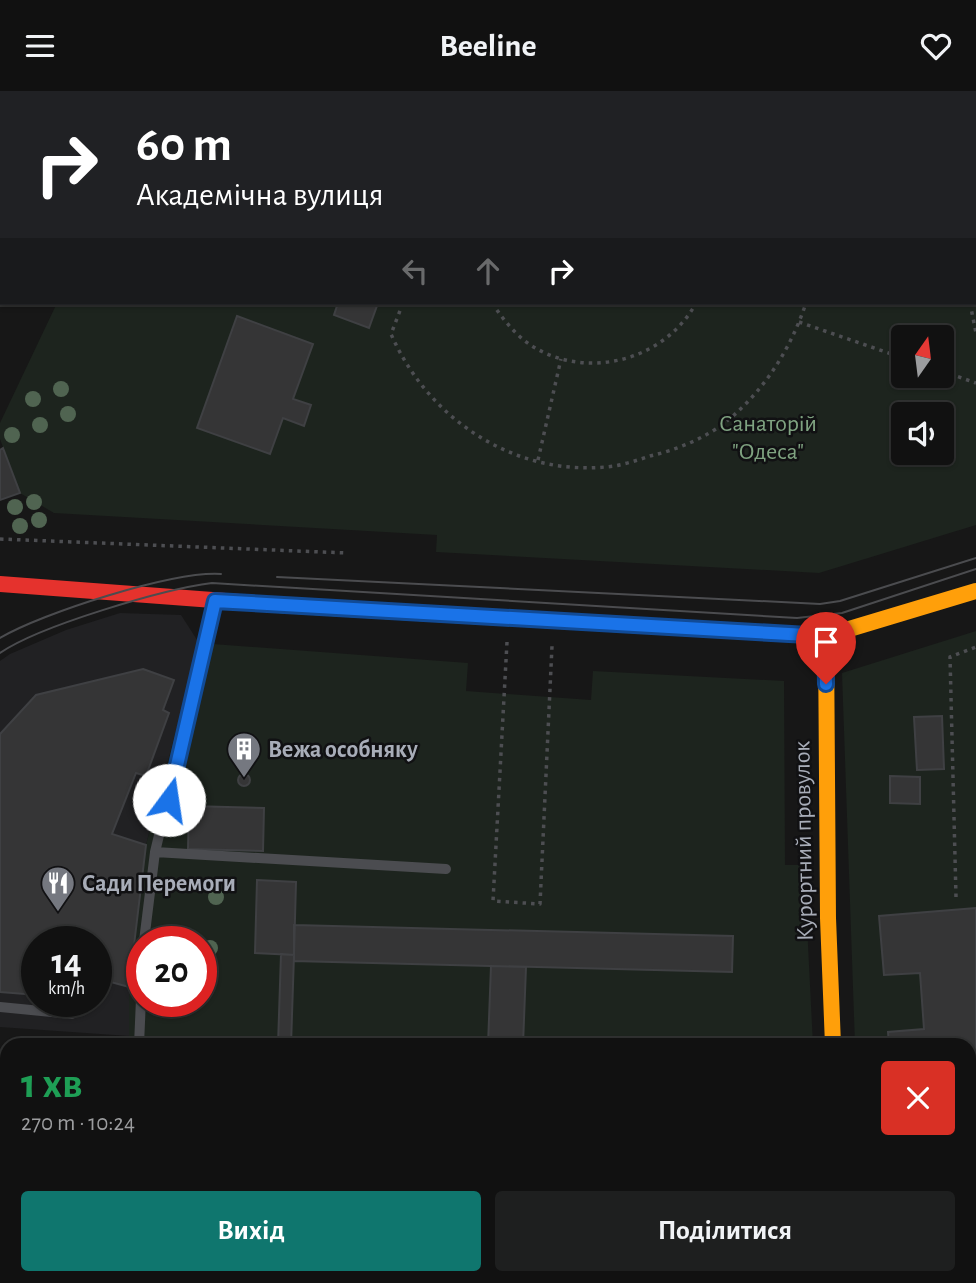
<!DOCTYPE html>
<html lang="uk">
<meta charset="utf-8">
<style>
:root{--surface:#111;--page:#1e1f1f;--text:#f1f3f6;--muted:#9c9d9f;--line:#303131;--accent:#0f766e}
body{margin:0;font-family:"Alegreya Sans",sans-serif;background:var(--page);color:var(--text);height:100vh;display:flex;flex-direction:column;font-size:26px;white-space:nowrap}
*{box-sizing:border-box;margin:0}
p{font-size:23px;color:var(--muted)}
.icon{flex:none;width:38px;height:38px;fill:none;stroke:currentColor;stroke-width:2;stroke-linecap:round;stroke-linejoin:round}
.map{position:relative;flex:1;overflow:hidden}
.drawer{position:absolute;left:0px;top:947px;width:976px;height:247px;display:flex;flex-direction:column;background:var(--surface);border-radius:21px 21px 0 0;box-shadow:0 2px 5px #0004,0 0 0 2px var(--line)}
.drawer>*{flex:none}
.hud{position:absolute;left:0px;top:0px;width:976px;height:214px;box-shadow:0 2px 5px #0004,0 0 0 2px var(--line);background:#202124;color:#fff;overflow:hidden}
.needle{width:46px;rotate:14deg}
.fabs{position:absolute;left:891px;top:234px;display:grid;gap:14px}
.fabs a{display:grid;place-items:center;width:63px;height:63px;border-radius:7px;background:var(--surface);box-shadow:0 2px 5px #0004,0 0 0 2px var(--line);font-size:35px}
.speed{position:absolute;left:21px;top:835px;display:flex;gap:14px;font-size:35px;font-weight:700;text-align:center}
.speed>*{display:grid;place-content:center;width:91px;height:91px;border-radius:50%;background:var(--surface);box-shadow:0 2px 5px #0004,0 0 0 2px var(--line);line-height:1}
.speed small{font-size:18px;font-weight:400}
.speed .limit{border:10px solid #d22;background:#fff;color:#111}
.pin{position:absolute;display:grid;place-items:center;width:60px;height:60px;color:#fff;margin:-72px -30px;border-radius:50% 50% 50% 0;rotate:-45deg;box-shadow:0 0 7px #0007}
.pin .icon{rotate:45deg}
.me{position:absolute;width:77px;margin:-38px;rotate:14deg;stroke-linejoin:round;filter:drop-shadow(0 0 5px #0008)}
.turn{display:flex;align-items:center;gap:24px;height:147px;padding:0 21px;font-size:32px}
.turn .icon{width:91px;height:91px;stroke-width:2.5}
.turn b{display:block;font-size:49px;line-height:60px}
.lanes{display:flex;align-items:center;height:66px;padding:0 21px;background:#0003;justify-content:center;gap:35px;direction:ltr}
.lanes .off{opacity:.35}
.round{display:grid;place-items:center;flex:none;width:74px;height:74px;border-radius:7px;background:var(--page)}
.headline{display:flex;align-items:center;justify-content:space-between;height:119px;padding:0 21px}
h1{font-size:42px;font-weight:700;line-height:52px;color:#1e9e55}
.action{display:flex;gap:14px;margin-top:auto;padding:14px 21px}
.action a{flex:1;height:80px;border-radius:7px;background:var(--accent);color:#fff;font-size:28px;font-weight:700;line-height:80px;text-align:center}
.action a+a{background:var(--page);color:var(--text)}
header{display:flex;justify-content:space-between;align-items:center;height:91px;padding:0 21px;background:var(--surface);font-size:32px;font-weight:700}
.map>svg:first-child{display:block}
.built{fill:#212123;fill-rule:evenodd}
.green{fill:#1d241e;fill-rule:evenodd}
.building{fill:#353536;stroke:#3f4043;stroke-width:2}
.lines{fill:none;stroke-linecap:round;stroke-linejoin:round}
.path{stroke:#4d4e52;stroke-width:3.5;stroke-dasharray:3.5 5;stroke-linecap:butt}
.lane{stroke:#4b4c50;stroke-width:10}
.street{stroke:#4b4c50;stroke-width:19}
.fast{stroke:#30b455;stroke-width:16}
.slow{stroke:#ff9f0a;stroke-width:16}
.jam{stroke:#e5322d;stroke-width:16}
.tram{stroke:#4b4c4f;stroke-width:2}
.tree{fill:#506451}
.route-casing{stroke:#114b97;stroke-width:18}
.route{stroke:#1a73e8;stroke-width:12}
.labels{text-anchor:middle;stroke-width:5;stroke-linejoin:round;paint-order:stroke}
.park-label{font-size:24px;fill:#7fa381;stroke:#111113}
.poi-label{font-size:24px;font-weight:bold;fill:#a8adb8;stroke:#111113;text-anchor:start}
.street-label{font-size:24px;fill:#a8adb8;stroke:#111113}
</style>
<header><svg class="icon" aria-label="menu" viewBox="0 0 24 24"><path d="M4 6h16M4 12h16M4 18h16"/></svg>Beeline<svg class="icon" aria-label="heart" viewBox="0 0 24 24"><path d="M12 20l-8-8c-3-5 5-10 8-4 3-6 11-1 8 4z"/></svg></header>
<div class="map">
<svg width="976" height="1192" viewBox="0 0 976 1192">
<rect width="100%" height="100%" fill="#171717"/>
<path class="built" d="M120,522l61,2 18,28 -53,202 -17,142v49l-129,-9v-366l10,-7 56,-24zM37,850h59v60h-59z"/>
<path class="green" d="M157,0h819v434l-157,48 -383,-21 1,-17 -383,-22 -34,-20 -20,-54v-16l57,-120h918v-210zM903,247h39v38h-39zM903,324h39v38h-39z
M976,540v652h-112v-5l106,-1v-232h-115l-13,-372z
M199,552l269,20 -2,28 125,9 2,-29 191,10 1,184h19l9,180h-684v-58l17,-142zM142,850h59v60h-59z
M824,1186v6h-533l-1,-5z"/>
<path class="building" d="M338,212h40l-9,25 -35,-13z
M237,225l76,28 -20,55 18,6 -7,21 -21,-8 -13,36 -73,-26z
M3,357l17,45 -20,7v-50z
M143,578l31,11 -11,30 6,3 -23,63 -10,-3 -24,61 34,11 -17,142 -33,-9v-37h-59v54l-37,-3v-258l36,-39z
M942,625l2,53 -27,1 -3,-53z
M238 689a6 6 0 1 1 12 0a6 6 0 1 1-12 0Z
M890,685l30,1v27l-30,-1z
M189,715l75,2 -1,43 -75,-2z
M257,789l39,2 -2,73 -39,-2z
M976,817v173l-6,1v-37h-81l-1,-13 36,-3 -4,-56 -36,2 -5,-59z
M294,834l439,11 -1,36 -438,-11z
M281,863l13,1 -3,90h-13z
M491,875l35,1 -3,78h-35z
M0,1039h7v90h-7z
M976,1059v133h-30l-1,-6h25v-126z
M73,1186h71l3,6h-77z
M228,1186h58l2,6h-61z"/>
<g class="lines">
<path class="path" d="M789,0v2
M926,0v2
M109,2l1,-2
M486,2v-2
M623,2l1,-2
M975,60h1
M975,85h1
M0,200l2,-3
M403,212l-12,31c38,87 127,145 223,132 12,-2 24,-6 36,-10 26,-6 56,-18 77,-35 38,-31 64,-73 79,-118
M492,212c11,16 23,32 40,43 56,35 133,14 164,-43
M970,212l6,30
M799,231l104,36
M942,280l34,12
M538,369l23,-101
M0,448l347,14
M507,551l-14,259 47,3 12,-258
M956,806l-6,-240 26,-10"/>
<path class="lane" d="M173,0l10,2
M215,511l-60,250 291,17
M144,850l11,-89
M0,916l72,7
M139,954l3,-69
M0,1142h7
M201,1186l2,6
M297,1186l1,6
M54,1192l1,-6"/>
<path class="street" d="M841,1186v6"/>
<path class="fast" d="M279,514l474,27"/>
<path class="slow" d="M0,111l2,-3
M753,541l73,4 150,-45
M826,545l2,282 5,127"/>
<path class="jam" d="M51,2l1,-2
M0,493l279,21"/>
<path class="tram" d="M277,486l543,27 20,-3 136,-43
M0,547c42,-25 173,-67 221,-64
M0,562c39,-27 164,-64 212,-70l585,35 45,-5 134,-44"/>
</g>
<g class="tree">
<circle cx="61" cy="298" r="8"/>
<circle cx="33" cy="308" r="8"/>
<circle cx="68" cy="323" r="8"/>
<circle cx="40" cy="334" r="8"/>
<circle cx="12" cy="344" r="8"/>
<circle cx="34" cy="411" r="8"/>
<circle cx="15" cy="416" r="8"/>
<circle cx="39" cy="429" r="8"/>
<circle cx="20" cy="435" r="8"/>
<circle cx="216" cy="806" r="8"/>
<circle cx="210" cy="857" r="8"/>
</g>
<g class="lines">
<g class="route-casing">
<path id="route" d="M169,709l46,-199 610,35 1,48"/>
</g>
<use href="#route" class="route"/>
</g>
<defs>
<g id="building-pin" transform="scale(1.75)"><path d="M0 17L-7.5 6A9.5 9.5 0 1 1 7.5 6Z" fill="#757880" stroke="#111113"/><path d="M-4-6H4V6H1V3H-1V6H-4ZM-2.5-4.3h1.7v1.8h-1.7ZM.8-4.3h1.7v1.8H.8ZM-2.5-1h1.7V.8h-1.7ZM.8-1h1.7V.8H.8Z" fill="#fff"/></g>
<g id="restaurant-pin" transform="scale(1.75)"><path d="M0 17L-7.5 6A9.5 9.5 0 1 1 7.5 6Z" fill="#757880" stroke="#111113"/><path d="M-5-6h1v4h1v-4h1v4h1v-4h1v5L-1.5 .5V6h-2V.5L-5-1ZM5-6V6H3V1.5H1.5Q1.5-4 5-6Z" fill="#fff"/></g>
</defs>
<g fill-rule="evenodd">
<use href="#building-pin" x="244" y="658"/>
<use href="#restaurant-pin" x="58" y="792"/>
</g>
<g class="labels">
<g class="park-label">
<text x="768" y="340">Санаторій<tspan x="768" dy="28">"Одеса"</tspan></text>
</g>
<g class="poi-label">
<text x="268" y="666">Вежа особняку</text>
<text x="82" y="800">Сади Перемоги</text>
</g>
<g class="street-label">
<text transform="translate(803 750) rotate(-91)" y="8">Курортний провулок</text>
</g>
</g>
</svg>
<div class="fabs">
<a><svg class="needle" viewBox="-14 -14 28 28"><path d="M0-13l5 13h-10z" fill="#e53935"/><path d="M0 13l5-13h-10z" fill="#9c9d9f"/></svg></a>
<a><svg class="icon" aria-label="sound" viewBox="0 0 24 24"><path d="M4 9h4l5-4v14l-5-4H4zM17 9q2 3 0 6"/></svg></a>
</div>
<div class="speed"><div>14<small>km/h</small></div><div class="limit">20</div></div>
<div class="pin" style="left:826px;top:593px;background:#d93025"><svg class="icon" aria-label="arrive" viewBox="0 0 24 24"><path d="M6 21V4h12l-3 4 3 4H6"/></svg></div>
<svg class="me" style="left:169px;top:709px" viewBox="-20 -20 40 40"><circle r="19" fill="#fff"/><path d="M0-13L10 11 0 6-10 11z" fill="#1a73e8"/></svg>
<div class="hud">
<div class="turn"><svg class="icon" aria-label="right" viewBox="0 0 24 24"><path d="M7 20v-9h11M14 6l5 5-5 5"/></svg><div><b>60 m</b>Академічна вулиця</div></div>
<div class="lanes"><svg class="icon off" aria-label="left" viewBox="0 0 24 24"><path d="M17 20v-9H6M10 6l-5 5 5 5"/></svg><svg class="icon off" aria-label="ahead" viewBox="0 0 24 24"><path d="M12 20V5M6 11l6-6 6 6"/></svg><svg class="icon" aria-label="right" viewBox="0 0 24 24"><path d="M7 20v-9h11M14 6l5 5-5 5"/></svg></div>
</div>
<section class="drawer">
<div class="headline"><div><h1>1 хв</h1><p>270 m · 10:24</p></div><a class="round" style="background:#d93025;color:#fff"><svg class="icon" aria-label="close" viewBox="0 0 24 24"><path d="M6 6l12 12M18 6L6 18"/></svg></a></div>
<div class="action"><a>Вихід</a><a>Поділитися</a></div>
</section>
</div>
